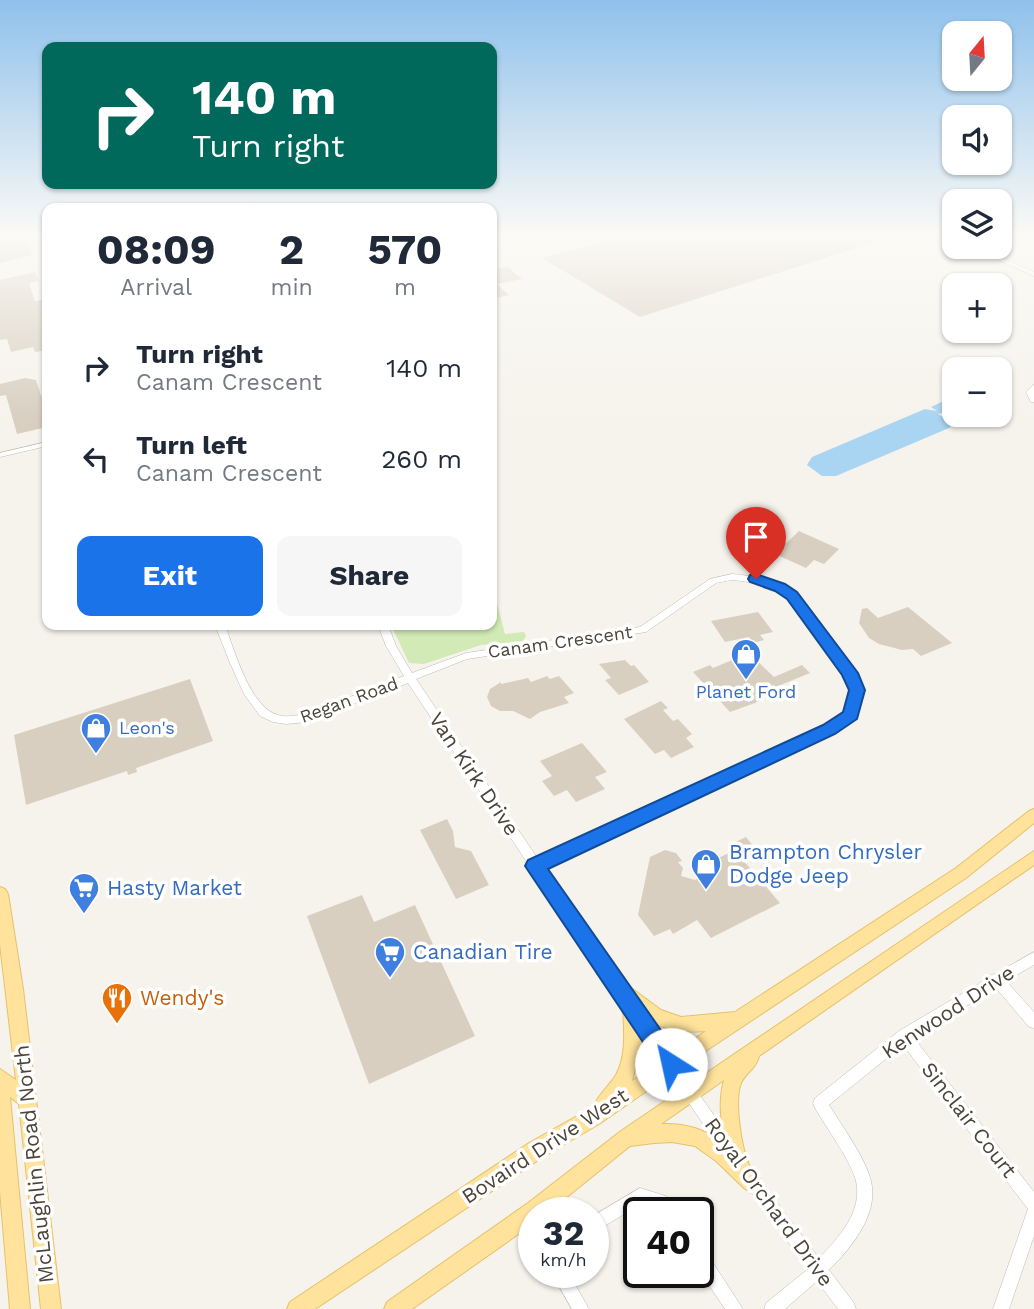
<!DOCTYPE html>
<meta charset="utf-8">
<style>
:root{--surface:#fff;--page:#f6f6f7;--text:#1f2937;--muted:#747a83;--accent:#1a73e8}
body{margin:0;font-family:"Work Sans",sans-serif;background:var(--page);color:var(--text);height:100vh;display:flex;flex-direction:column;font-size:26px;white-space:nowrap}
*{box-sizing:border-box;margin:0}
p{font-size:23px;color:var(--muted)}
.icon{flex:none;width:38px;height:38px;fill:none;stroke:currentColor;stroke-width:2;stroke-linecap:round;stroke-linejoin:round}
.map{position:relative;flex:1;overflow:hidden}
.panel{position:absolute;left:42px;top:203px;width:455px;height:427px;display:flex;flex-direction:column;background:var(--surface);border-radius:14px;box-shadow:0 2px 5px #0004}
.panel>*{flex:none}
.guide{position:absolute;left:42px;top:42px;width:455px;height:147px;border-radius:14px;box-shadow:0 2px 5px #0004;background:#00695c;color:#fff;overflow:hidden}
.needle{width:46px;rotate:18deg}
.fabs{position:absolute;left:942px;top:21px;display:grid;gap:14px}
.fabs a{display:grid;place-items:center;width:70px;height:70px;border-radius:14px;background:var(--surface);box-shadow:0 2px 5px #0004;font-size:35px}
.speed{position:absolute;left:518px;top:1197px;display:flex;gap:14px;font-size:35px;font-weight:700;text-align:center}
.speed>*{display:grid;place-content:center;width:91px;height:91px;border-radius:50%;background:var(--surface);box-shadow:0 2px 5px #0004;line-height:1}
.speed small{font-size:18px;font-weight:400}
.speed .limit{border:4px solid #111;border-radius:10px;background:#fff;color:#111}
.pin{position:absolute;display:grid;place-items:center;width:60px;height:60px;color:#fff;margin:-72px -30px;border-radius:50% 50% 50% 0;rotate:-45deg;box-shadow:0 0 7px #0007}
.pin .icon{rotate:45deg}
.me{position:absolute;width:77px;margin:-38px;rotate:325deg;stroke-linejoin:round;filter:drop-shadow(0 0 5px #0008)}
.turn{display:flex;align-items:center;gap:24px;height:147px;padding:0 35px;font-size:32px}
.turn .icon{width:91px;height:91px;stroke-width:2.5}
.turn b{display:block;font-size:49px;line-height:60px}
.eta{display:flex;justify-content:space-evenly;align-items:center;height:119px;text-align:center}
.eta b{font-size:42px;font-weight:700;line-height:49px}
.button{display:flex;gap:14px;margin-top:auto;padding:14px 35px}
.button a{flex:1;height:80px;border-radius:14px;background:var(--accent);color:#fff;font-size:28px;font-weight:700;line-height:80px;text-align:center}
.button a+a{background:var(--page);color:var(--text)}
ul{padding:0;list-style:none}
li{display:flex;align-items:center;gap:21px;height:91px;padding:0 35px}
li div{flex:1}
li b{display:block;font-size:26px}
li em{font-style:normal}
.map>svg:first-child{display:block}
.green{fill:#d2eab5}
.water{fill:#a9d4f2}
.building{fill:#d8cfc1}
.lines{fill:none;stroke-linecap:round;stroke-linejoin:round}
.minor-casing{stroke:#c2bbae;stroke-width:1}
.major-casing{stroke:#e6c16a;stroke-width:2}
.minor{fill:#fff;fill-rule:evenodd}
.major{fill:#ffe39c;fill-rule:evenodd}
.route{fill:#1a73e8;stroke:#114b97;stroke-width:2}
.labels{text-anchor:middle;stroke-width:7;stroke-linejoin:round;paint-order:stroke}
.street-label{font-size:18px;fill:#4b4439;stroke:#fff}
.shop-label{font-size:18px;fill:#366cbe;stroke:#fff}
.near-street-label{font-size:21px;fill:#4b4439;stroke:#fff}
.near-shop-label{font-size:21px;fill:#366cbe;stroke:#fff;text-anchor:start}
.near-food-label{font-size:21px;fill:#c56008;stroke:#fff;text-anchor:start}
</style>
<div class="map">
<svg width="1034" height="1309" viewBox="0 0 1034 1309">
<rect width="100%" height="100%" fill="#f6f3ec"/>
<path class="green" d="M492,592h2l11,42 19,-2 2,4 -3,5 -42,4 -57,19 -15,-1 -18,-38h101z"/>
<path class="water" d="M954,396v19h18l-14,5 -17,-7 -3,1 15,9 -4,5 -113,48h-14l-15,-11 5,-8 113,-48 12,2 -6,-4z"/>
<path class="building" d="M19,237h7l7,18 -33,8v-23z
M619,237h268v1l-247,79 -98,-59z
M507,267l15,12 -25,5 12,11 -17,4v-29z
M35,272l4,9 -10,2 6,18 7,-1 5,13v37l-12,2 -2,-5 -22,5 -4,-13 -7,1v-60z
M25,378l11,2 11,33v14l-30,7 -11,-39 -6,1v-12z
M799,531l40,18 -15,15 -10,-4 -8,8 -31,-14z
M908,607l44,36 -31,13 -8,-7 -11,1 -23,-6 -10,-6 -10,-15 3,-14 5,-1 11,10z
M758,612l15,20 -13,3 4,5 -11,3 -4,-6 -24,5 -14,-21z
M749,653l25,24 28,-12 8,8 -44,18 3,3 -14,9 -25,9 -37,-40 17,-7 3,3z
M625,660l6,6 3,-1 15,17 -30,13 -14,-15 6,-2 -12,-14z
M547,676l3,3 9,-3 15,17 -10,4 5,6 -29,9 -10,7 -17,-8h-13l-9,-5 -4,-9 3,-8 11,-7v2l27,-6 3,4z
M190,679l23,62 -77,27 1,4 -9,3 -1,-4 -101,34 -12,-70z
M661,701l7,7 -5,2 10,11 5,-2 14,15 -6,4 8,9 -23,11 -7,-8 -9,4 -31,-35z
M582,743l25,29 -12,5 10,12 -29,13 -9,-12 -13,6 -12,-15 10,-5 -12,-15z
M447,819l6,12 2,16 16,4 18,34 -33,14 -36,-69z
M746,837l12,15 -15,8 37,43 -69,35 -14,-18 -24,14 -3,-5 -16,7 -16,-21 12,-58 15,-7 11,3 6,8 -4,1 5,6 -2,8 14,4 17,-11 -4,-6 25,-12 -4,-6z
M362,895l12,27 41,-17 60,131 -106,48 -62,-168z"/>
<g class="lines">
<g class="minor-casing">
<path id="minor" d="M971,247h7l56,25v4z
M1034,385v17h-3l-5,-10 6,-6z
M47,442v4l-47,11v-4z
M732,574c23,2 43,6 63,19l60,80 7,17 -6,25 -1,3 -22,14 -289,135 81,120 1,4 -1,4 -5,2 -5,-2 -207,-312 -101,39 -21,2 -13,-2 -13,-6 -16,-22 -14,-31 -15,-38h10c9,24 25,83 53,90 9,3 19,0 28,-1l98,-38 -18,-30 -8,-21h10l8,21 16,27 54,-20 174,-26 70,-48zM732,580c21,2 39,5 57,17l57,77 6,16 -6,23 -21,13 -287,133 -122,-180 51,-20 179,-27 70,-49z
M1034,952v13l-28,16 28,31v16l-5,-1 -33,-39 -82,50 120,154v44l-25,73h-16l35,-100 -125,-164 -74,60c13,21 36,52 42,76 8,34 -20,67 -42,89l25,33 2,6h-18l-21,-28 -32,28h-21l2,-6 42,-34 -63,-85 -2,-5 2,-5 5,-2 5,2 64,84c20,-20 44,-47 37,-77 -5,-20 -30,-54 -41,-73l-2,-5 2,-5 84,-67 91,-54 1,-2 6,-2z
M634,1006l5,2 99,142 2,5 -2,5 -5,2 -5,-2 -99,-144 -2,-4 2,-4z
M640,1188l26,8 11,17h-17l-3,-6 -16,-3 -48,29v-17z
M698,1247l6,2 39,60h-18l-27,-40z
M551,1272h17l21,37h-17z"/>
</g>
<g class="major-casing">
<path id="major" d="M1034,809v14l-68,55 -289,192 -78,54 -56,33 -228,152h-28l3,-7 239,-159 64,-36c5,-12 16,-21 23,-32 11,-20 8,-45 7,-67l2,-5 -14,-11 -2,-5 2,-5 6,-3 6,3 38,28 20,7 54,-5 221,-144 73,-57zM640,1014c23,17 39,19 66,17l-74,50 10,-38z
M1034,851v14l-275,191c-2,12 -13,16 -18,27 -7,18 0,63 8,82 3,6 10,10 12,17l-2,7 -7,2 -7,-2 -29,-28 -21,-15 -23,-4 -18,1 -24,3 -83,67h-13v10l-122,86h-28l3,-7 141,-99 93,-72zM724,1080c-6,22 -3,43 2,65 -20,-16 -40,-22 -65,-21z
M0,887l5,2 3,5 15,95 38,320h-20l-22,-205 -9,-7 20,212h-20l-10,-118v-122l16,11 -16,-136z"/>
</g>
<use href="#minor" class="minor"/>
<use href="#major" class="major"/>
</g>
<linearGradient id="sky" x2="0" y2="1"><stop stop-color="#8fc1ec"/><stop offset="0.56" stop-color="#fbfaf6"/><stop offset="1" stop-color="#fbfaf6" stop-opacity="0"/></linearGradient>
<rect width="1034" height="420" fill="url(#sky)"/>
<path class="route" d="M756,574l29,10 12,8 61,81 7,17 -8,29 -22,15 -287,135 131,187 3,8 -3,8 -8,3 -8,-3 -138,-206 3,-6 295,-135 20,-13 6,-22 -7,-15 -55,-76 -12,-8 -25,-9 -2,-3 2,-4z"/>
<defs>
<g id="shop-pin" transform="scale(1.575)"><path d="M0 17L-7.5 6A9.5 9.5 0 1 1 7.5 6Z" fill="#3f7fe0" stroke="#fff"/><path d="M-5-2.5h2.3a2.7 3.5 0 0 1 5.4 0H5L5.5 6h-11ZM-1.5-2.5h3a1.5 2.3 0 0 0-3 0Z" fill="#fff"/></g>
<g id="supermarket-pin" transform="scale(1.575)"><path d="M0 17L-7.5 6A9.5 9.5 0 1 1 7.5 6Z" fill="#3f7fe0" stroke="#fff"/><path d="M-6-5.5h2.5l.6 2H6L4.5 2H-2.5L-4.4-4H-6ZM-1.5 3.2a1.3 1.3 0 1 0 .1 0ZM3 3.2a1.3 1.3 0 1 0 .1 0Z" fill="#fff"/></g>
<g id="restaurant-pin" transform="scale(1.575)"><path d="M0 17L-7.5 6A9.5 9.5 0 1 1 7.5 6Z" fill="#e8710a" stroke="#fff"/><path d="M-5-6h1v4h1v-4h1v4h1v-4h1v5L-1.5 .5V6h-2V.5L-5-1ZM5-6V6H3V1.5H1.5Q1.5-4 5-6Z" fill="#fff"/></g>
</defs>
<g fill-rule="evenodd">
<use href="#shop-pin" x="746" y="654"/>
<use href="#shop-pin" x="96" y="728"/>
<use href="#shop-pin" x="706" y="864"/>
<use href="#supermarket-pin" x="84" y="888"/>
<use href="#supermarket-pin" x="390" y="952"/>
<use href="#restaurant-pin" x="117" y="998"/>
</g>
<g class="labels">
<g class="street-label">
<text transform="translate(560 642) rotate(-8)" y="6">Canam Crescent</text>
<text transform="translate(349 700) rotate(-20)" y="6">Regan Road</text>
</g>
<g class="shop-label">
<text x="746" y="698">Planet Ford</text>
<text x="119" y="734" text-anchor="start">Leon's</text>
</g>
<g class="near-street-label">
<text transform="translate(474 774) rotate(56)" y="7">Van Kirk Drive</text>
<text transform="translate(948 1012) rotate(-33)" y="7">Kenwood Drive</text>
<text transform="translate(969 1120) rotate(52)" y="7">Sinclair Court</text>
<text transform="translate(545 1146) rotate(-33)" y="7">Bovaird Drive West</text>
<text transform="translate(34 1164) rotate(-96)" y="7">McLaughlin Road North</text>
<text transform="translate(769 1202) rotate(54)" y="7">Royal Orchard Drive</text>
</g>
<g class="near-shop-label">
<text x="729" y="859">Brampton Chrysler<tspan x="729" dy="24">Dodge Jeep</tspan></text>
<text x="107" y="895">Hasty Market</text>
<text x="413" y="959">Canadian Tire</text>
</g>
<g class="near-food-label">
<text x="140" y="1005">Wendy's</text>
</g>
</g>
</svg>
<div class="fabs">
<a><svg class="needle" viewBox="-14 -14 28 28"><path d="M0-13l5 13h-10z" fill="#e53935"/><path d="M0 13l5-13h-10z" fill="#747a83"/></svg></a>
<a><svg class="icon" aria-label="sound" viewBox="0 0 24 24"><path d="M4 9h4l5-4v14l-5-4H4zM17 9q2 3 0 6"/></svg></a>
<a><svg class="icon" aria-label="layers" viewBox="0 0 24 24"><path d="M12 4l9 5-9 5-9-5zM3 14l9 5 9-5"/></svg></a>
<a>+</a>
<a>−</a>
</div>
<div class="speed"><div>32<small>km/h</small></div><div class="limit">40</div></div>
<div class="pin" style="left:756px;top:579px;background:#d93025"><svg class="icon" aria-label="arrive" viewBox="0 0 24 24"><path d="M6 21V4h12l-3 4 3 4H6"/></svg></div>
<svg class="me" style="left:671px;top:1064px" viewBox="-20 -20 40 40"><circle r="19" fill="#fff"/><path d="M0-13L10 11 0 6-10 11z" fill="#1a73e8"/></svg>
<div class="guide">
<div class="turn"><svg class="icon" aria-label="right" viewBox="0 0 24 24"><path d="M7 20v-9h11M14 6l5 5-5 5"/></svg><div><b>140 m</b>Turn right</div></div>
</div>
<section class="panel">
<div class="eta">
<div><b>08:09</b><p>Arrival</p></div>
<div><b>2</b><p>min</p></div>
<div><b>570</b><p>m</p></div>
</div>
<ul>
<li><svg class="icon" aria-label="right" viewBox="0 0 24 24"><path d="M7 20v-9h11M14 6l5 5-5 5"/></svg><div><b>Turn right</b><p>Canam Crescent</p></div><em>140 m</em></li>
<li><svg class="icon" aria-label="left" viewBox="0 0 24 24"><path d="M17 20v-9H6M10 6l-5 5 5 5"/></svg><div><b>Turn left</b><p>Canam Crescent</p></div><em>260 m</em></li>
</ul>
<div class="button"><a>Exit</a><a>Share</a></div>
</section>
</div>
